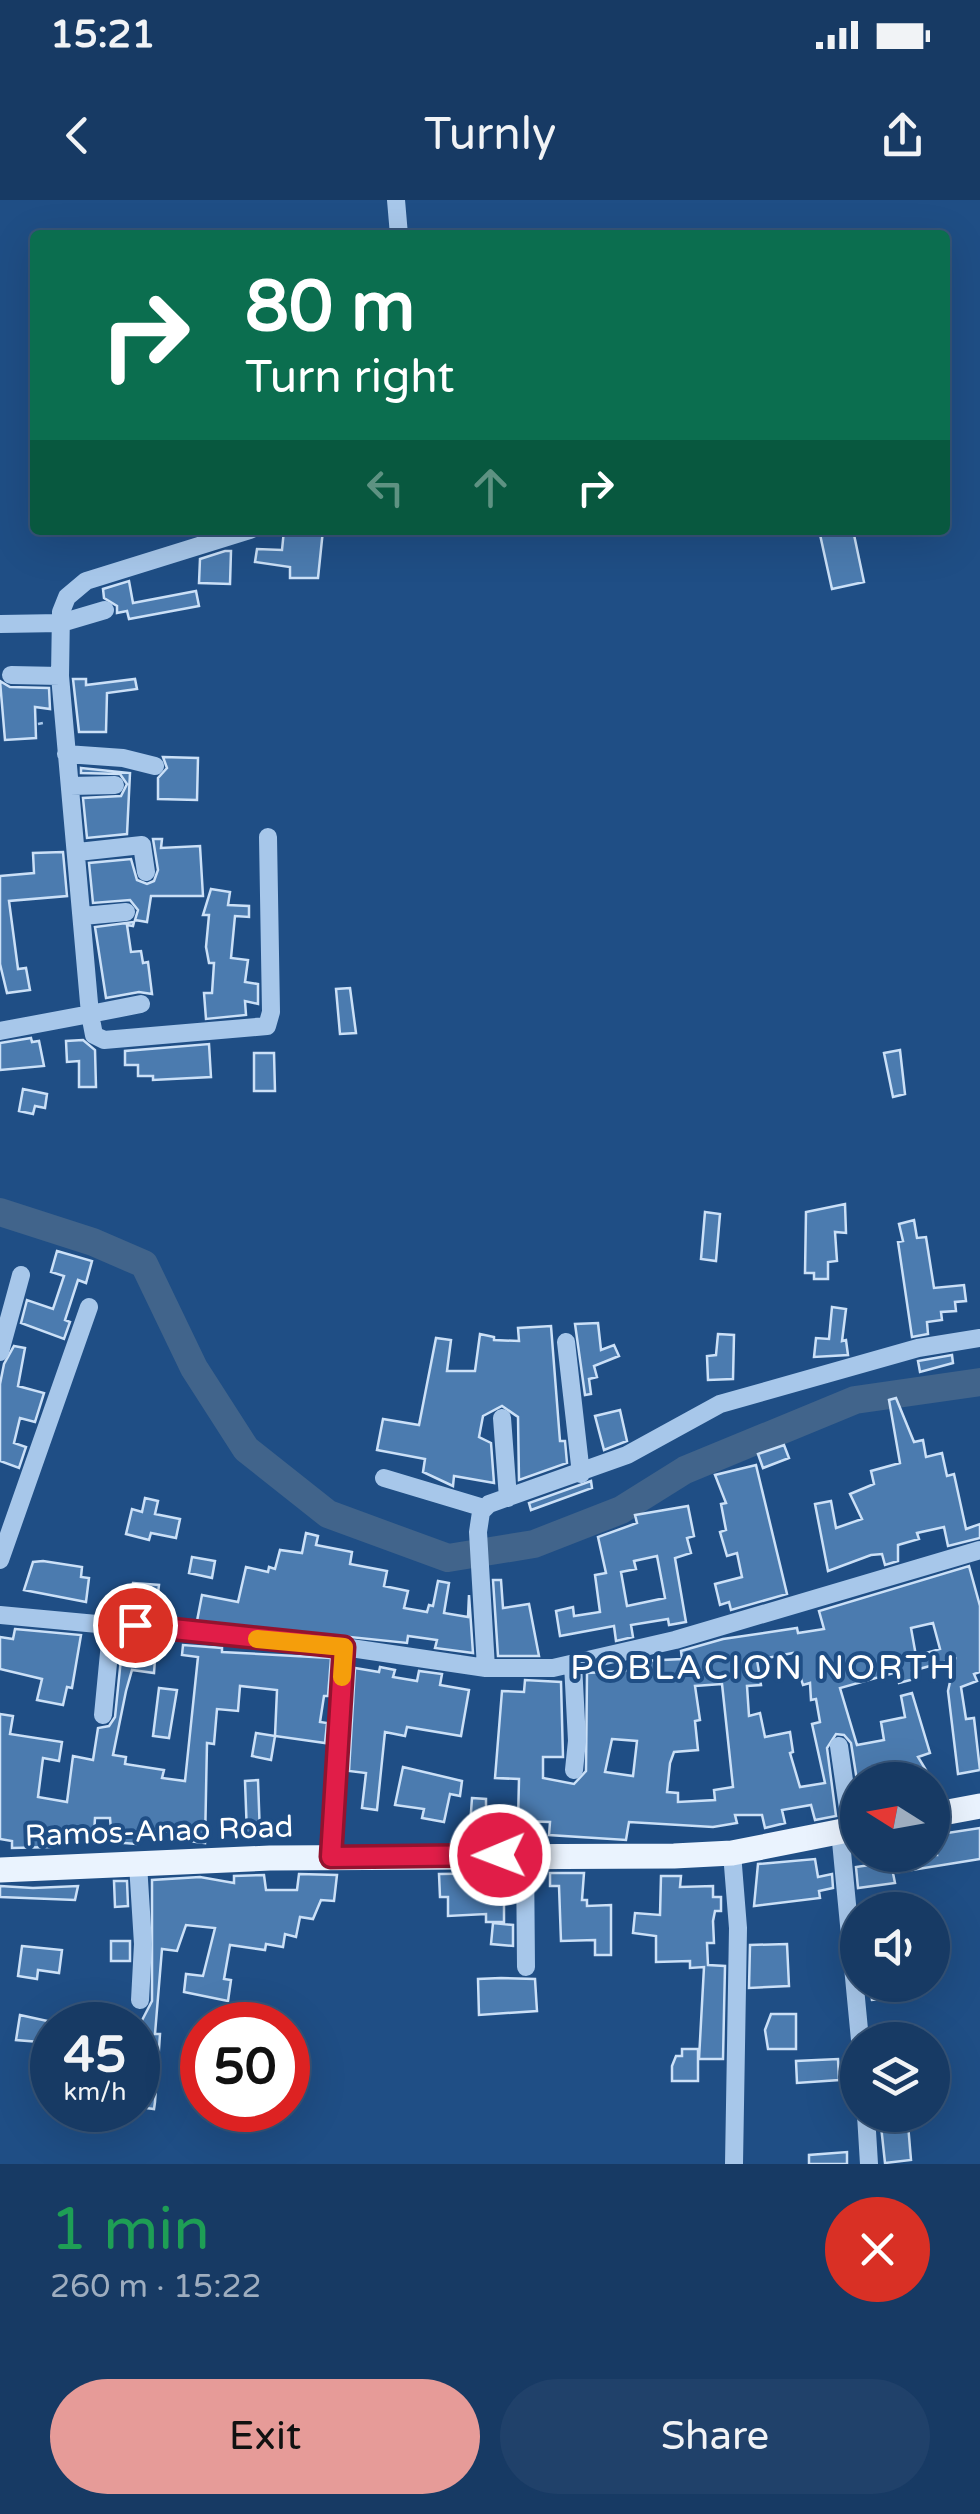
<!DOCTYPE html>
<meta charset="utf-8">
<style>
:root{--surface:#173a64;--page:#20416a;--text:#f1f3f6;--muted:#9eadbf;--line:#365478;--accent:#e69b98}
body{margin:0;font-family:"Varela Round",sans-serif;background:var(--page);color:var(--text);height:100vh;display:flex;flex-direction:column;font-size:38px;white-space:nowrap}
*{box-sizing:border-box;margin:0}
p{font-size:32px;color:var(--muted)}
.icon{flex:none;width:55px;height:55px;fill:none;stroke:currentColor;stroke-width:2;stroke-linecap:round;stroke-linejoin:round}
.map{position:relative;height:1964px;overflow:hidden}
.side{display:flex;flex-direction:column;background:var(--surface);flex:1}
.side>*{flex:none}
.top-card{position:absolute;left:30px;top:30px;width:920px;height:305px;border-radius:10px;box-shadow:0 10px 40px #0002,0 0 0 2px var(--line);background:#0b6e4f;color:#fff;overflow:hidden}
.needle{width:65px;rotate:281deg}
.buttons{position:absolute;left:840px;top:1562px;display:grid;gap:20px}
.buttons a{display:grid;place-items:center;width:110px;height:110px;border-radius:50%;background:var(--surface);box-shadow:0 10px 40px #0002,0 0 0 2px var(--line);font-size:50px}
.speed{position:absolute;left:30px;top:1802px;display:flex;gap:20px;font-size:50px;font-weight:700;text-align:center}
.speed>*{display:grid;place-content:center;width:130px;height:130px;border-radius:50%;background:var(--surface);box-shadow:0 10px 40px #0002,0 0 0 2px var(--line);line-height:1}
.speed small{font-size:25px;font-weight:400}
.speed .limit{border:15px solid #d22;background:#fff;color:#111}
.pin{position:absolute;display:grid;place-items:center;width:85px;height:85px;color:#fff;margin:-42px;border:5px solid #fff;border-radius:50%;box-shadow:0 2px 10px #0007}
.me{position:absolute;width:110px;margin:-55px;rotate:269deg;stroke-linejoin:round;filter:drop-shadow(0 0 8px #0008)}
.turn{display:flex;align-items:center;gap:35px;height:210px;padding:0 50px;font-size:45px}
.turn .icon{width:130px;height:130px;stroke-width:2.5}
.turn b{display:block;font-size:70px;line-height:85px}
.lanes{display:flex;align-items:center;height:95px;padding:0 50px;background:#0003;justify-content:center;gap:50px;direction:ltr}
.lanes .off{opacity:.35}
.round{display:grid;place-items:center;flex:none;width:105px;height:105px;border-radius:52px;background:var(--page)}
.overview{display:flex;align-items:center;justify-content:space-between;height:170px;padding:0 50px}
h1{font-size:60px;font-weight:600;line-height:75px;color:#1e9e55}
.primary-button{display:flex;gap:20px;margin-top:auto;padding:20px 50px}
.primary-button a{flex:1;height:115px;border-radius:60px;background:var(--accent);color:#111;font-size:40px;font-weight:600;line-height:115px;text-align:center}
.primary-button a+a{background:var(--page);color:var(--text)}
.status{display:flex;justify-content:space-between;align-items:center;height:70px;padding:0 50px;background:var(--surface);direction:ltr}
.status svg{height:28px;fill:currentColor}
header{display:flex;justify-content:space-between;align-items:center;height:130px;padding:0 50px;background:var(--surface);font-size:45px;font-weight:600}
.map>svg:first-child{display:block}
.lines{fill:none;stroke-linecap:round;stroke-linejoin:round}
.river{stroke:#41648b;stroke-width:28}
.building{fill:#4b7baf;stroke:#cbe0f7;stroke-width:2.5;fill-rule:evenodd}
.path{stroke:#a7c7ea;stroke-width:2.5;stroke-dasharray:5 8;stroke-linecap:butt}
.minor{stroke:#a7c7ea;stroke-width:18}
.major{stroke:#eaf3fe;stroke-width:25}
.route-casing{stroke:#92132f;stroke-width:25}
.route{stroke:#e11d48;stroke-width:18}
.slow{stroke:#f59e0b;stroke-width:18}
.labels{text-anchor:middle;stroke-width:8;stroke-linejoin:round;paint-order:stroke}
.street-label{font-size:30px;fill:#fff;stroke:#1f4e85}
.quarter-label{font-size:35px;letter-spacing:2.5px;fill:#fff;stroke:#1f4e85}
</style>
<div class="status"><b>15:21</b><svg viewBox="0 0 49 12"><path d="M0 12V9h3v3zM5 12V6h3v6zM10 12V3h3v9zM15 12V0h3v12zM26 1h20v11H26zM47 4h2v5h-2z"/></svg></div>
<header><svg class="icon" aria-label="back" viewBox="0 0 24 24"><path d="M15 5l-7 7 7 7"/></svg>Turnly<svg class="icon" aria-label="share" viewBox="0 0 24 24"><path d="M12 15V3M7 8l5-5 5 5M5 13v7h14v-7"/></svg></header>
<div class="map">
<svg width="980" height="1964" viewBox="0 0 980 1964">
<rect width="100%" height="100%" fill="#1f4e85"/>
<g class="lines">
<path class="river" d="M0,1012l93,30 51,22 50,104 52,81 82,65 120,44 86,-14 87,-34 64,-40 170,-70 125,-18"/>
</g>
<path class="building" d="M284,330h39l-5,48h-28v-11l-35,-5 2,-13 25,1z
M819,330h34l11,52 -32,7z
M225,351h6l-1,33 -31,-1 1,-24z
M129,381l4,22 63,-12 3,15 -70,13 -2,-8 -10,2v-7l-13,-8 -1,-9z
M73,479h13v6l49,-6 2,10 -30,4 -1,39h-27z
M0,481l10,6 39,1 1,21 -15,-2 1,31 -31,2z
M163,557l35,1 -1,42 -39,-1v-21l9,-10z
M81,568l49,5 -3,61 -40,4 -4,-40 38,-2 6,-12 -7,-10 -39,-1z
M153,639h9l-1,9 39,-2 3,50h-52l-4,26 -12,-2 3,-10 -8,-10 -37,3 -4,-40 42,-4 6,21 10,4 7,-3 4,-11z
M63,652l4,44 -58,5 9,68 8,-1 4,22 -23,3 -7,-29v-88l34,-3 -1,-20z
M211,689l19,3 -2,13 21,1v11l-14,-1 -4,42 17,2 -3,22 13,2v20l-13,-3 1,14 -40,4 -2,-26h8l2,-30h-5l-3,-16 3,-32h-6z
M134,722l-1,4 -6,-1 4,27 10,-1 2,12 5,-1 4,32 -13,-2 -33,6 -11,-71z
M350,788l6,45 -16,1 -4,-45z
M31,838l1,4 7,-1 5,25 -44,4v-27z
M83,840l12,10 1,37h-17v-26l-12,1 -1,-21z
M209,844l2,33 -58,3v-4h-15v-11h-13v-14z
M900,850l5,44 -12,3 -9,-44z
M254,853h20l1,38h-21z
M23,889l24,5 -2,14 -10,-2 -2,8 -14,-3z
M845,1004l1,29 -11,-1 2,29 -9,1v17h-14v-6h-9l1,-61z
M705,1012l15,2 -4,47 -15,-2z
M914,1020l3,18 9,-1 8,51 30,-3 2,16 -11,1 1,9 -15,1 1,8 -15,2 1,12 -16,3 -14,-95 5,-1 -4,-17z
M57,1051l35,10 -6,22 -8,-3 -13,40 5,2 -6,17 -43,-16 6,-23 26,9 11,-33 -13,-4z
M832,1107l14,2 -4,32 4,-1 2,15 -34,2 2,-19 13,1z
M598,1123l3,27 13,-5 5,11 -25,10 3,11 -8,2 2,15 -6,1 -10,-71z
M551,1126l9,115h5l2,22 -48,17 -1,-63 -16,-11 -19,10 -4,21 12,6 3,40 -40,-7 -1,10 -30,-14 2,-13 -48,-9 6,-31 36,6 17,-87 15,2 -4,31h28l5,-37 14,3v3l25,1 -1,-13z
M718,1134l16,1 -1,44 -25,1 -1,-24 9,-1z
M14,1146l11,2 -7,38 26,7 -9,29 -15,-4 -6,25 12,4 -7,21 -19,-7v-77l4,-20z
M952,1155l1,8 -33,9 -2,-11z
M896,1198l18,44 9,-2 3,17 16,-4 5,23 7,-2 12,55 14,-5v14l-32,8 -4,-19 -27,6 2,6 -21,6v16l-13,4 -3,-11 -11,1 -43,16 -13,-67 16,-3 5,27 26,-9 -12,-25 24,-10 -3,-13 29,-8 -11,-63z
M620,1210l7,31 -23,9 -9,-34z
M784,1245l5,13 -26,10 -5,-14z
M756,1265l31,129 -56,16 -2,-8 -9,3 -5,-21 27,-7 -5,-24 -10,3 -7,-24 6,-2 -5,-26 5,-1 -11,-28z
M591,1281l1,7 -61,22 -2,-7z
M145,1298l13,3 -3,13 25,5 -4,19 -25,-5 -2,7 -23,-6 6,-25 10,3z
M688,1306l6,30 -7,2 4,15 -16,5 11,64 -17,3 -1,-6 -37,6 2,12 -17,4 -2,-15 -54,10 -4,-25 17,-4 1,9 26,-4 -5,-37 11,-2 -8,-36 39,-14 -2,-8zM657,1356l8,42 -38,8 -6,-34 15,-3 -2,-8z
M306,1333l12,3 -2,9 36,7 -2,12 37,7 -3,15 24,5 -4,17 23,4 2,-7 4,1 5,-25 11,2 -5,30 24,4 1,-22 4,58 -38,-5 2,-8 -29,-4 -1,7 -210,-22 5,-26 36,7 8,-35 22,5 1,-5 6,2 5,-19 22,3z
M192,1357l23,4 -3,17 -23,-5z
M43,1361l39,6 -1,10 8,1 -3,24 -62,-12 9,-28z
M969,1366l11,40v66l-6,2 3,7 -16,6 5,32 8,-1 6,52 -22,4 -10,-83 7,-32 -43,12 2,8 -15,4 -2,-11 -57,16 17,57 27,-5 -3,-18 24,-5 -4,-21 11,-3 18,60 -12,4 14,23h-74v7l-7,-44 -7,-8 -8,-1 -9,14 9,68 -21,4 -4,-15 -29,5 3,13 -20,5 -3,-13h-27l2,8 -24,4 -84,-5 -3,18 -77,-5 1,-13 -32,-1 1,-42 -24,-1 7,-87 22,1 1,-12 36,2 2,75h-20v21l31,6 12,-13 1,-98 54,-3v-9l41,-2 -1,-8 42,-12 74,-11 1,5 26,-4 -5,-18zM933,1423l7,26 -24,7 -5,-28zM793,1453l10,32 7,-2 1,17 5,-1 4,23 -8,2 13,59 -25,4 -10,-34 3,-1 -3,-20 -25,5 -5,-24 -11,3 -2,-30 14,-1 -4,-25zM722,1484l11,103 -19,3 1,10 -37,2v-9l-11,-1 3,-29 4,-11 24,-2 -3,-29 5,-1 -5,-34zM612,1539l25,2 -4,35 -28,-4z
M493,1380h8l2,28 26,-4 10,52h-41z
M133,1383l26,2 -3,25 -19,-2 1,-6 -8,-2z
M15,1429l66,6 -9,53 -5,-1 -4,18 -26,-5 5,-21 -42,-10v-32l13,2z
M123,1439l12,1 -3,17 23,2 -1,14 -22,-3 -6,21 -13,64 13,2 -1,7 39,6 -2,8 23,3 13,-124 -16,-2 1,-10 39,3v4l109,6 -3,38h-4l-4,26 7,1 -2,20 -50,-7 2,-46 -37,-4 -2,25 -21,-2 -3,35 -7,-1 -2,100 -25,-3 1,-7 -28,-3h-15l-2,14 -24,-2 -2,-24h-15l-1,17 -32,-5 -1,7 -8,-1 -1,11 -40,1v-7l-12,-2v-125l13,2 -3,18 52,8 -3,19 -16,-3 -5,39 29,5 6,-46 20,4 5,-32 11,-2 6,-9z
M380,1467l15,3 -2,7 24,4 2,-10 23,3 -2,11 29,5 -8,46 -54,-9 -2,9 -20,-4 -8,78 -15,-2 4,-35 -17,-2 6,-103 24,4z
M159,1488l18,2 -8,48 -16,-2z
M256,1533l19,3 -4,24 -19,-4z
M403,1567l59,14 -2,15 -10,-2 -6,28 -22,-4 2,-9 -29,-4z
M258,1580l2,55h-13l-2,-54z
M472,1598l14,1v9l30,5 -3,15 -7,-1 -2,11 -14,-2 1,-9 -21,-1z
M980,1628v31l-87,14 2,10 -37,5 -2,-21 14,-2 -2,-10h69l-3,-20z
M815,1659l3,18 14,-3 1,14 -14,3 1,7 -66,8 4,-42z
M513,1673v24h-9v25h-18v-8l-38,2v-19h-8l-1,-23z
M550,1673h34l-2,27h5v6l24,-1v50h-16v-15l-34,1 -2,-55h-9z
M299,1674l38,1 -3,26 -13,-1 -8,19 -13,-2 -4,20 -11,-3 -2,13 -17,-3 -1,6 -35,-5 -6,34 7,1 -3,21 -44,-9 2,-18 17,2 12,-48 -29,-3 -9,26 -15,-2 -7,85h5l-2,30 -7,-1 -4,25h9l-1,14 -1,7 -16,-2v-79l14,-27v-121l48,-3 34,6v-7l30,-1 2,15h31z
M661,1676h20l-1,11 33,-1v11h8v14h-6l-2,10 1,22h-7l1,22 17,1 -2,93h-24l5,-92 -14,1v-7l-34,1v-26l-23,-3 2,-20 25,2z
M114,1681h13l1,25 -13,1z
M0,1686l33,2 45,-2 -3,14 -75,-3z
M493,1723l20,2v21l-22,-2z
M111,1741h19v20h-19z
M787,1744l2,42 -40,2 1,-43z
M22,1746l40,4 -3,23 -21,-3 -1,9 -19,-3z
M501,1778l34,1 2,32 -58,4 -1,-36z
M870,1785h32l1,12 -31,3z
M771,1814h25v35h-28l-3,-19z
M20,1815l32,7v21l-36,-3z
M682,1849h16v32h-26v-15l4,-10h6z
M838,1859l1,21 -42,3 -1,-22z
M908,1924l3,36 -26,3 -4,-37z
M847,1952v12h-38v-9z"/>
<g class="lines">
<path class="path" d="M38,524l9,-2"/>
<path class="minor" d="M396,0l3,35
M0,424l61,-1 44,-13
M11,475l49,1
M66,554l57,4 32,8
M70,586l45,-1
M78,652l64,-7 4,27
M83,716l43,-4
M141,804l-51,10 4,21 10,5 163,-14 4,-14 -3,-175
M0,831l90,-17 -30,-338 1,-64 6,-15 19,-16 164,-51
M566,1142l15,132
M0,1152l21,-77
M502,1218l6,80
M384,1278l100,30
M0,1360l89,-253
M0,1415l344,32 -13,210
M344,1447l142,21h67l122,-28 305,-90
M573,1464l4,77 -3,29
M486,1468l-8,-136 3,-20 8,-8 138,-49 93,-51 198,-56 62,-10
M103,1515l9,-93
M839,1546l12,83
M840,1631l20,209
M732,1653l6,75 -4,236
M525,1654l1,113
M138,1664l5,80 -3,56
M866,1915l3,49"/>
<path class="major" d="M932,1615l48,-9
M0,1670l270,-12 404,-2 58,-3 126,-25"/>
</g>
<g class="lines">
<g class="route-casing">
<path id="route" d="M135,1425l209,22 -13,210 169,-2"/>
</g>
<use href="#route" class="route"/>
<path class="slow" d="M257,1439l87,8 -2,30"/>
</g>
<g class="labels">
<g class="street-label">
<text transform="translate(159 1631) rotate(-2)" y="10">Ramos-Anao Road</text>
</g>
<g class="quarter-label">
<text x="764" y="1479">POBLACION NORTH</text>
</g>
</g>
</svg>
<div class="buttons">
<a><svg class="needle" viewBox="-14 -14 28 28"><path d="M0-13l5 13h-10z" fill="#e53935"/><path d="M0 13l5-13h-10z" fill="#9eadbf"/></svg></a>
<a><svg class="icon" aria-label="sound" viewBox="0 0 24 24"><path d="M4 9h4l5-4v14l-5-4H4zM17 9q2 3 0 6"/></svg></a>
<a><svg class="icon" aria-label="layers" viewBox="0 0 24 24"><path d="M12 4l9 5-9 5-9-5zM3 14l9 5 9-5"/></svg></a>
</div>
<div class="speed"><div>45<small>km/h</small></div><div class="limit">50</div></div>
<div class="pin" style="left:135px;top:1425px;background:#d93025"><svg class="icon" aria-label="arrive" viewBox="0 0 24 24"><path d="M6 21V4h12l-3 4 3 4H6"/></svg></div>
<svg class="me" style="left:500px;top:1655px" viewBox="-20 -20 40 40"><circle r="17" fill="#e11d48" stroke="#fff" stroke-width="3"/><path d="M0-11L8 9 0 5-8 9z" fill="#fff"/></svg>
<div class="top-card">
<div class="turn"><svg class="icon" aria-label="right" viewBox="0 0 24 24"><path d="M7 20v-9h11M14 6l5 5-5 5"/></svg><div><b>80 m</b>Turn right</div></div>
<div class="lanes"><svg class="icon off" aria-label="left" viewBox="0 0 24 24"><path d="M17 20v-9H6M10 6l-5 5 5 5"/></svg><svg class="icon off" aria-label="ahead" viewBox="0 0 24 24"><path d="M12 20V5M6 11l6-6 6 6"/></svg><svg class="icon" aria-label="right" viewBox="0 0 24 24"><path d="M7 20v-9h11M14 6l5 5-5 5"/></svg></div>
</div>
</div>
<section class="side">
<div class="overview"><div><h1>1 min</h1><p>260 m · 15:22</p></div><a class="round" style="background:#d93025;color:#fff"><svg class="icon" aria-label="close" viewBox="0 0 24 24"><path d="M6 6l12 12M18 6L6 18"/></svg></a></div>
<div class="primary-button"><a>Exit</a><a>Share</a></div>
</section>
